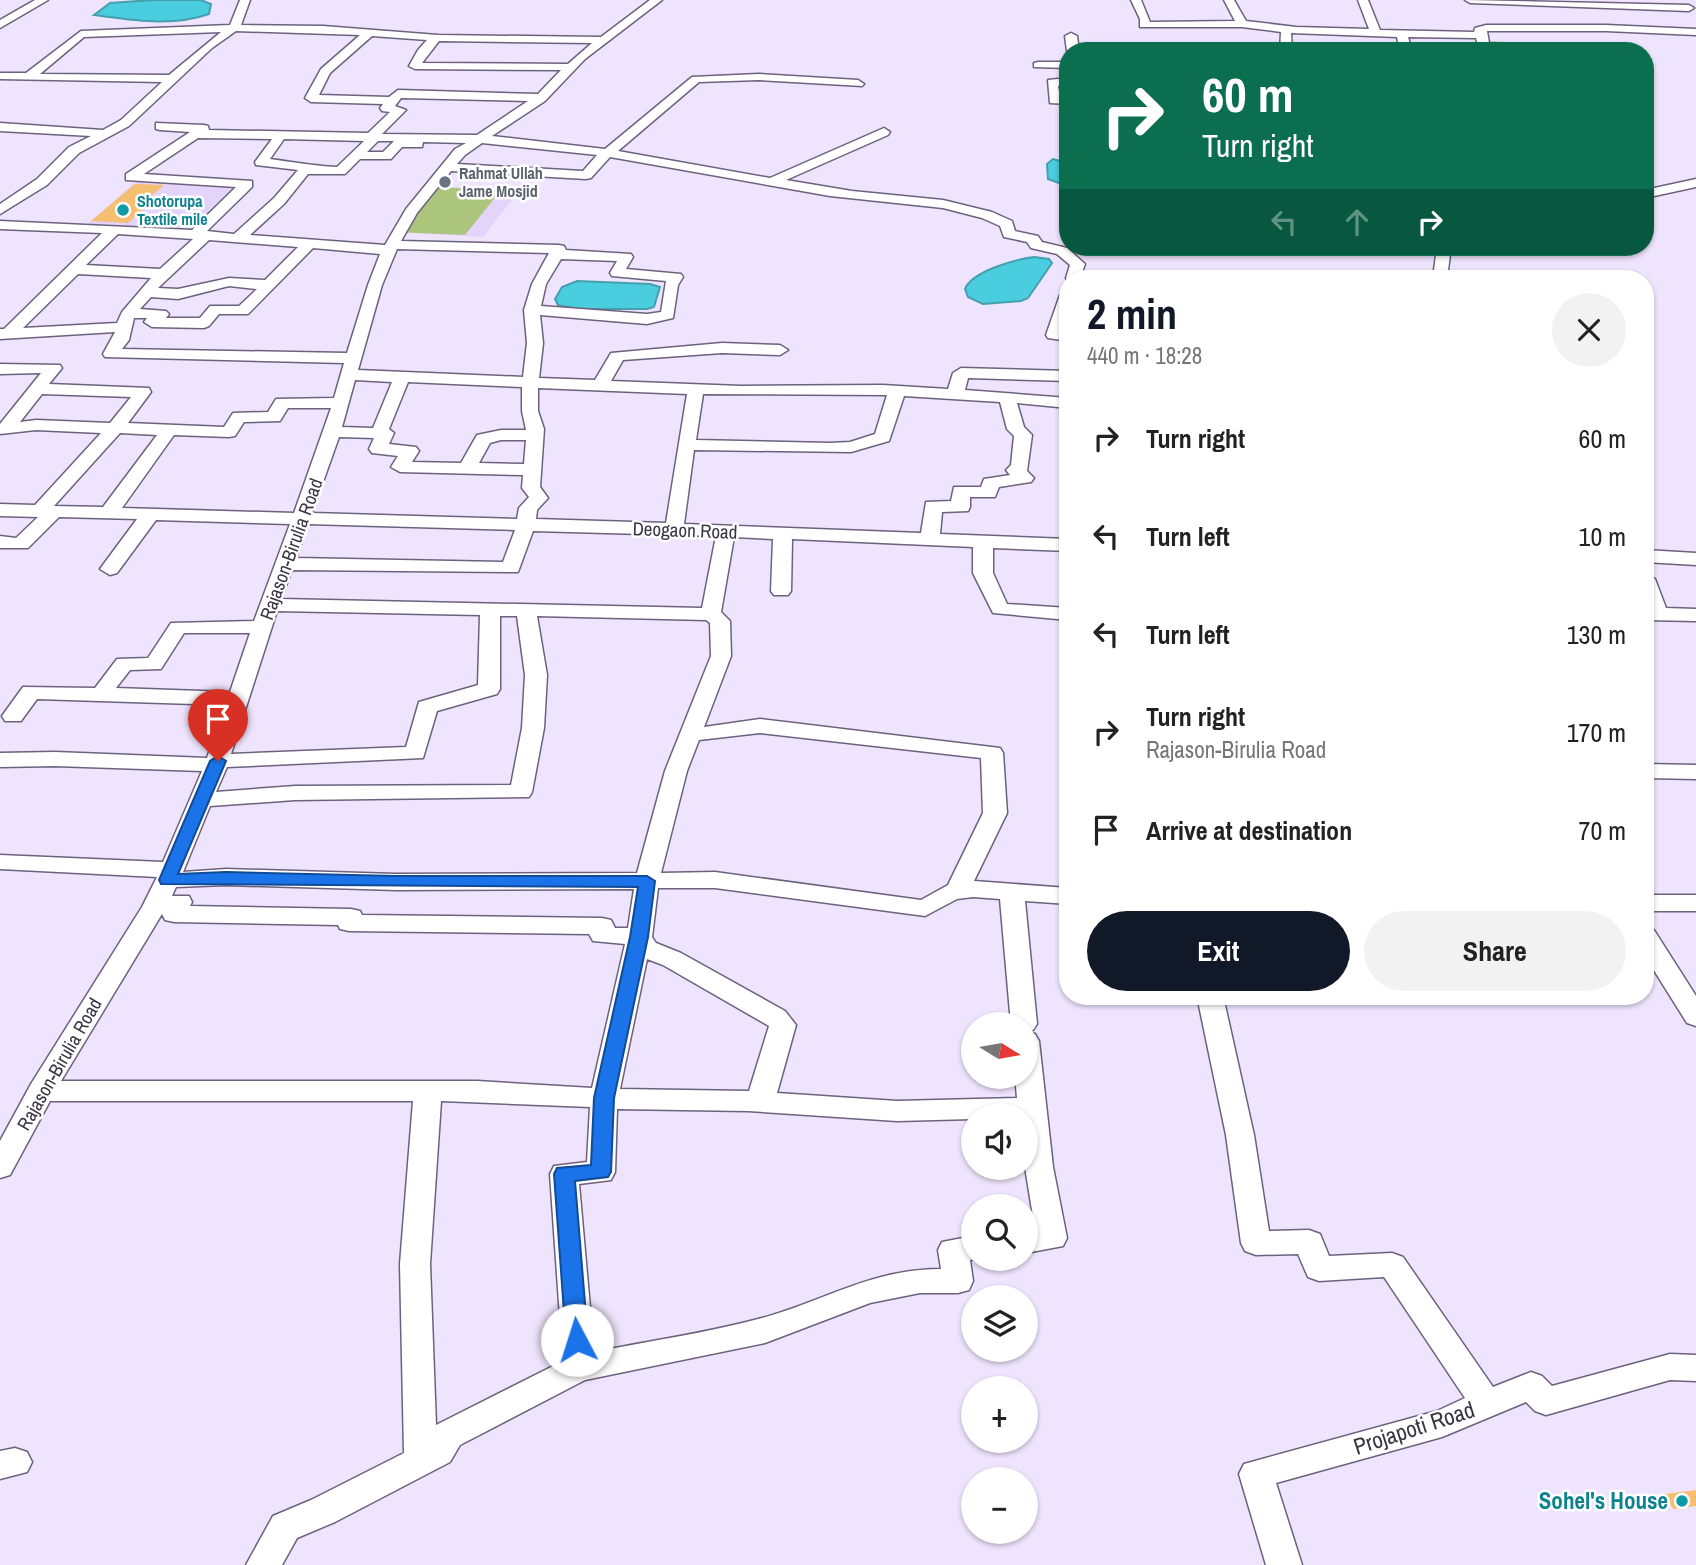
<!DOCTYPE html>
<meta charset="utf-8">
<style>
:root{--surface:#fff;--page:#f2f2f2;--text:#222;--muted:#767676;--accent:#111827}
body{margin:0;font-family:"Archivo Narrow",sans-serif;background:var(--page);color:var(--text);height:100vh;display:flex;flex-direction:column;font-size:26px;white-space:nowrap}
*{box-sizing:border-box;margin:0}
p{font-size:23px;color:var(--muted)}
.icon{flex:none;width:38px;height:38px;fill:none;stroke:currentColor;stroke-width:2;stroke-linecap:round;stroke-linejoin:round}
.map{position:relative;flex:1;overflow:hidden}
.details{position:absolute;left:1059px;top:270px;width:595px;height:735px;display:flex;flex-direction:column;background:var(--surface);border-radius:28px;box-shadow:0 2px 5px #0004}
.details>*{flex:none}
.banner{position:absolute;left:1059px;top:42px;width:595px;height:214px;border-radius:28px;box-shadow:0 2px 5px #0004;background:#0b6e4f;color:#fff;overflow:hidden}
.needle{width:46px;rotate:101deg}
.controls{position:absolute;left:961px;top:1012px;display:grid;gap:14px}
.controls a{display:grid;place-items:center;width:77px;height:77px;border-radius:50%;background:var(--surface);box-shadow:0 2px 5px #0004;font-size:35px}
.pin{position:absolute;display:grid;place-items:center;width:60px;height:60px;color:#fff;margin:-72px -30px;border-radius:50% 50% 50% 0;rotate:-45deg;box-shadow:0 0 7px #0007}
.pin .icon{rotate:45deg}
.me{position:absolute;width:77px;margin:-38px;rotate:355deg;stroke-linejoin:round;filter:drop-shadow(0 0 5px #0008)}
.turn{display:flex;align-items:center;gap:24px;height:147px;padding:0 28px;font-size:32px}
.turn .icon{width:91px;height:91px;stroke-width:2.5}
.turn b{display:block;font-size:49px;line-height:60px}
.lanes{display:flex;align-items:center;height:66px;padding:0 28px;background:#0003;justify-content:center;gap:35px;direction:ltr}
.lanes .off{opacity:.35}
.round{display:grid;place-items:center;flex:none;width:74px;height:74px;border-radius:37px;background:var(--page)}
.overview{display:flex;align-items:center;justify-content:space-between;height:119px;padding:0 28px}
h1{font-size:42px;font-weight:700;line-height:52px;color:var(--accent)}
.cta{display:flex;gap:14px;margin-top:auto;padding:14px 28px}
.cta a{flex:1;height:80px;border-radius:42px;background:var(--accent);color:#fff;font-size:28px;font-weight:700;line-height:80px;text-align:center}
.cta a+a{background:var(--page);color:var(--text)}
ul{padding:0;list-style:none}
li{display:flex;align-items:center;gap:21px;height:98px;padding:0 28px}
li div{flex:1}
li b{display:block;font-size:26px}
li em{font-style:normal}
.map>svg:first-child{display:block}
.built{fill:#e4d4fb}
.green{fill:#acc57d}
.water{fill:#4acdde;stroke:#459faf;stroke-width:2}
.building{fill:#f6be71}
.lines{fill:none;stroke-linecap:round;stroke-linejoin:round}
.minor-casing{stroke:#6d617d;stroke-width:3}
.minor{fill:#fff;fill-rule:evenodd}
.route{fill:#1a73e8;stroke:#114b97;stroke-width:2}
.worship-dot{fill:#6b7280;stroke:#fff;stroke-width:2.5}
.culture-dot{fill:#0f9aa8;stroke:#fff;stroke-width:2.5}
.labels{text-anchor:middle;stroke-width:5;stroke-linejoin:round;paint-order:stroke}
.far-worship-label{font-size:16px;font-weight:bold;fill:#5b616d;stroke:#fff;text-anchor:start}
.far-culture-label{font-size:16px;font-weight:bold;fill:#0d838f;stroke:#fff;text-anchor:start}
.street-label{font-size:19px;fill:#3a3541;stroke:#fff}
.near-street-label{font-size:23px;fill:#3a3541;stroke:#fff}
.near-culture-label{font-size:23px;font-weight:bold;fill:#0d838f;stroke:#fff;text-anchor:end}
</style>
<div class="map">
<svg width="1696" height="1565" viewBox="0 0 1696 1565">
<rect width="100%" height="100%" fill="#eee4fd"/>
<path class="built" d="M137,180l106,4 -51,49 -107,-6z
M429,186l90,5 -36,46 -90,-5z"/>
<path class="green" d="M434,187l67,3 -36,45 -70,-3z"/>
<path class="water" d="M152,0h49l10,4 -2,10c-37,13 -76,6 -115,1l16,-12z
M1053,159l14,4v9l-3,3 3,3v8l-19,-7 -1,-15z
M1034,257l15,2 3,4 -24,35 -7,3 -38,3 -15,-7 -3,-8c7,-18 52,-30 69,-32z
M577,281l73,3 10,3 -6,20 -7,2h-68l-21,-4 -3,-6 7,-12z"/>
<path class="building" d="M135,184l29,1 -15,13 6,1 -27,24 -37,-2z
M1696,1490v16l-23,3 -8,-15z"/>
<g class="lines">
<g class="minor-casing">
<path id="minor" d="M35,0h13l-48,28v-8z
M240,0h10l-9,25 82,1 115,9 163,2 49,-37h12l-77,59 -40,42 -53,35 113,13 87,-72 67,-3 99,6 6,4 -2,2 -103,-6 -60,2 -81,69 152,27 114,-50 6,4 -2,3 -102,45 66,11 91,9 49,12 20,9 3,10 23,5 4,6 25,6 18,16 -5,14h-12v3l-2,-3 4,-13 -13,-11 -26,-6 -4,-6 -23,-5 -4,-11 -18,-8 -39,-10 -113,-12 -220,-39 -19,21 -5,1 -135,-8 -34,42 -16,28 158,4 5,1 2,4 65,4 2,3 -7,12 55,5 2,3 -5,8 -5,33 -26,6 -107,-9 3,28 -4,35 56,2 16,-27 111,-10 58,2 8,5 -8,5 -58,-2 -99,7 -12,21 130,5 142,-1 65,4 5,-16 8,-5 107,3v10l-100,-3 -3,12 103,8v10l-51,-5 7,24 8,8 -5,36 7,7 -3,4 -32,5 -4,10h-25v10l-2,4 -26,1 -2,22 128,5v12l-75,-3v25l14,31 61,4v12l-75,-7 -20,-40v-26l-181,-8 -1,52 -3,4h-14l-3,-4 2,-52 -39,-2 -13,75 9,9 1,35 -27,71 56,-8 240,29 3,5 4,60 -33,68 94,7v16l-43,-3 12,123 -4,6 -6,2 8,2 4,7 14,126 14,71 -4,8 -37,7v-22l9,-2 -10,-62 1,-52h-53v4l-76,2 -149,-10 -131,-2 -2,63 -4,8 -32,4 15,168c55,-11 113,-19 168,-34 63,-17 109,-49 179,-49l-3,-19 4,-8 31,-6v22h4l-7,2 3,21 -4,9 -11,3h-38l-50,10 -105,40 -180,37 -125,65 -10,17 -115,60 -38,16 -15,27h-36l27,-49 38,-16 93,-47 -4,-189 13,-163h-363l-40,74 -10,3v-37l31,-57 111,-177 15,-30 -157,-8v-14l163,7 39,-91 -147,-5 -55,1v-14l55,-1 152,6 18,-53 -188,-6 -16,22h-16l-3,-5 21,-29 72,1 22,-29 31,-1 23,-35 83,-2 36,-97 -134,-4 -39,53 -7,2 -10,-6 37,-50 -78,-2 -31,31h-28v-12l16,2 22,-21 -38,-1v-12l35,1 66,-72 -65,-3 -36,4v-10l41,-51 -41,1v-10l60,1 2,3 -13,16 100,4 2,4 -23,31 96,4 9,-14 35,-1 8,-13 58,-1 10,-35 -239,-6 -2,-3 12,-22 -115,7v-10h4l98,-96 -102,-4v-8l192,9 44,-43 -110,-7v-6l64,-42 -30,-2 -4,-1v-6l48,2 4,1 1,4 159,3 22,-21 -8,-1 -2,-3 3,-4 -72,-2 -6,-4 16,-29 39,-34 -124,-4 -24,17 -83,78 -50,27 -32,32 -47,29v-10l37,-25 32,-32 22,-11 -91,-5v-8l103,7 18,-10 41,-38 -162,-3v-6h26l55,-42 149,-6zM221,32l-52,43 -129,-1 44,-37zM372,36l55,4 -9,10 -9,16 6,3 146,1 -23,24 -140,-4 -9,7 -70,-2 11,-22zM439,41l153,2 -24,21 -146,-1zM401,98l127,3 -51,34 -95,-1 24,-24 -11,-4zM198,138l74,1 -17,23 1,3 42,5 -24,28 -40,36 -27,-3 45,-44v-6l-108,-7zM284,139l80,2 -27,26c-23,-1 -44,-5 -67,-8zM378,141h16l-11,11h-16zM423,142l43,1 -11,6 -49,60 -21,36 -135,-10 34,-31 24,-30h37l15,-15h31l11,-12h20zM482,143l115,12 -14,16 -126,-7 8,-9zM118,234l75,5 -33,30 -74,-4zM209,240l89,7 -33,33 -36,-2 -51,11 -20,-1zM313,248l67,6 -12,31 -21,68 -225,-4 7,-9 5,-22h13l-3,4 8,5 52,1 5,-2 10,-12h29zM397,249l152,4 -17,31 -8,26 3,33 -4,34 -165,-7 24,-85zM561,259l56,2 -7,12 2,3 54,5 -5,31 -14,2 -106,-8 5,-22zM78,274l73,4 -29,34 -5,11 -94,5zM229,286l28,3 -18,17h-29l-10,12h-34l3,-4 -3,-3 -26,-2 11,-12 27,2zM355,380l37,2 -19,46 -31,-1zM408,382l114,5v24l4,19h-25l-24,5 -16,28 -49,-1 7,-11 -3,-4 -27,-3 5,-11 -5,-4zM538,388l149,6 -21,129 -130,-4 1,-9 11,-12 -8,-11 4,-58 -6,-18zM42,394l89,3 -21,26 -74,-3 -16,2zM703,394l184,1 -12,39 -25,8 -20,1 -134,-3zM904,396l96,6 7,27 7,7 -3,29 -5,5 4,5 -26,4 -3,8h-27l-3,14 -25,1 -5,31 -237,-9 10,-74 157,2 38,-11zM288,408h43l-37,105 -172,-5 52,-73 55,2 6,-1 9,-14 36,-1zM120,433l37,2 -54,72 -49,-1zM339,437l35,1 -5,11 3,4 26,3 -7,11 9,5 123,3 -1,13 7,9 -10,11 -2,11 -205,-6zM501,440h25l-2,24 -45,-1 11,-20zM308,524l207,6 -12,32 -207,-4zM533,531l183,5 -14,72 -421,-9 11,-29 226,2zM277,611l203,4 -2,70 -59,17 -13,45 -175,7zM500,616h17l8,59 -3,53 -11,57 -216,1 -79,6 11,-25 196,-9 14,-47 60,-17 3,-5zM537,616l169,4 4,3 1,33 -46,115 -28,102 -241,1 -170,-5 -43,3 27,-66 85,-6 234,-3 3,-5 12,-64 3,-53zM184,633h66l-20,59 -114,-4 14,-18 31,-1zM760,733l221,25 2,55 -35,72 -27,15 -206,-28 -54,1 26,-102 12,-31zM226,885l170,5 238,-1 -6,39h-13l-4,-8 -9,-2 -240,-3 -2,-4 -9,-2 -161,-3 2,-4 -3,-6h-17l4,-9zM658,888h57l210,28 32,-17 16,-2 27,2 11,125h15v52h-11l2,22 -120,3 -120,-8 19,-68 -11,-14 -104,-58 -25,-10 -4,-6zM162,914l3,6 9,2 164,3 2,4 9,2 240,3 4,7 32,3 -33,144 -115,-7h-416zM647,959l16,6 106,61 -20,65 -129,-2zM441,1101l149,6 -3,55 -33,4 -4,8 13,187 -127,64 -6,-161z
M1131,0h10l9,22 85,-1 -11,-21h10l12,21 50,6 73,2 -11,-29h10l12,30 94,2 1,-4 11,-3h120l90,4v6l-90,-4h-119l2,12 68,3 6,3h-79l-6,-3 -2,-8 -68,-1 4,14h-12l-3,-14 -106,-4 1,18h-12l1,-19 -39,-5h-102v-8z
M1465,0l224,5 5,3 -5,3 -219,-8z
M1071,33l6,3 2,15h-12l-2,-15z
M1038,62h30v6l-34,-1v-4z
M1068,78v8h-10l2,10h8v8l-18,-1 -2,-23z
M1696,179v8l-51,11v-8z
M1437,247h14l-4,31h-14z
M1068,291v28l-5,12h5v10l-20,-3 -2,-3 14,-40z
M1645,550l51,3v12l-51,-3z
M1645,573l10,6 11,29 30,1v12l-51,-1z
M1645,764l51,1v14l-51,-1z
M1645,895h51v16h-51z
M1645,928l9,2 42,66v30l-9,-3 -42,-67z
M1197,996h26l31,139 15,96 40,-1 11,4 9,22 63,-3 11,4 90,130 38,-15 11,4 10,10 118,-32 26,1v26l-26,-1 -124,35 -11,-4 -9,-9 -84,35 -166,46 26,82h-36l-27,-91 5,-10 193,-53 28,-13 -81,-121 -65,4 -11,-4 -10,-23 -42,1 -11,-4 -4,-8 -15,-108z
M15,1448l12,4 5,10 -5,10 -27,7v-28z"/>
</g>
<use href="#minor" class="minor"/>
</g>
<path class="route" d="M218,756l8,5 -48,113 48,-2 170,4h251l8,5 -7,56 -34,161 -3,74 -3,5 -33,4 13,159 -3,6 -8,3 -8,-3 -3,-6 -12,-166 3,-6 34,-3 3,-67 36,-161 8,-50 -477,-3 -2,-4 51,-119z"/>
<circle class="worship-dot" cx="445" cy="182" r="7"/>
<g class="culture-dot">
<circle cx="123" cy="210" r="7"/>
<circle cx="1682" cy="1501" r="7"/>
</g>
<g class="labels">
<g class="far-worship-label">
<text x="459" y="179">Rahmat Ullah<tspan x="459" dy="18">Jame Mosjid</tspan></text>
</g>
<g class="far-culture-label">
<text x="137" y="207">Shotorupa<tspan x="137" dy="18">Textile mile</tspan></text>
</g>
<g class="street-label">
<text transform="translate(685 530) rotate(2)" y="7">Deogaon Road</text>
<text transform="translate(291 549) rotate(-70)" y="7">Rajason-Birulia Road</text>
<text transform="translate(59 1064) rotate(-60)" y="7">Rajason-Birulia Road</text>
</g>
<g class="near-street-label">
<text transform="translate(1414 1428) rotate(-18)" y="8">Projapoti Road</text>
</g>
<g class="near-culture-label">
<text x="1668" y="1509">Sohel's House</text>
</g>
</g>
</svg>
<div class="controls">
<a><svg class="needle" viewBox="-14 -14 28 28"><path d="M0-13l5 13h-10z" fill="#e53935"/><path d="M0 13l5-13h-10z" fill="#767676"/></svg></a>
<a><svg class="icon" aria-label="sound" viewBox="0 0 24 24"><path d="M4 9h4l5-4v14l-5-4H4zM17 9q2 3 0 6"/></svg></a>
<a><svg class="icon" aria-label="search" viewBox="0 0 24 24"><circle cx="10" cy="10" r="6"/><path d="M15 15l6 6"/></svg></a>
<a><svg class="icon" aria-label="layers" viewBox="0 0 24 24"><path d="M12 4l9 5-9 5-9-5zM3 14l9 5 9-5"/></svg></a>
<a>+</a>
<a>−</a>
</div>
<div class="pin" style="left:218px;top:761px;background:#d93025"><svg class="icon" aria-label="arrive" viewBox="0 0 24 24"><path d="M6 21V4h12l-3 4 3 4H6"/></svg></div>
<svg class="me" style="left:577px;top:1340px" viewBox="-20 -20 40 40"><circle r="19" fill="#fff"/><path d="M0-13L10 11 0 6-10 11z" fill="#1a73e8"/></svg>
<div class="banner">
<div class="turn"><svg class="icon" aria-label="right" viewBox="0 0 24 24"><path d="M7 20v-9h11M14 6l5 5-5 5"/></svg><div><b>60 m</b>Turn right</div></div>
<div class="lanes"><svg class="icon off" aria-label="left" viewBox="0 0 24 24"><path d="M17 20v-9H6M10 6l-5 5 5 5"/></svg><svg class="icon off" aria-label="ahead" viewBox="0 0 24 24"><path d="M12 20V5M6 11l6-6 6 6"/></svg><svg class="icon" aria-label="right" viewBox="0 0 24 24"><path d="M7 20v-9h11M14 6l5 5-5 5"/></svg></div>
</div>
<section class="details">
<div class="overview"><div><h1>2 min</h1><p>440 m · 18:28</p></div><a class="round"><svg class="icon" aria-label="close" viewBox="0 0 24 24"><path d="M6 6l12 12M18 6L6 18"/></svg></a></div>
<ul>
<li><svg class="icon" aria-label="right" viewBox="0 0 24 24"><path d="M7 20v-9h11M14 6l5 5-5 5"/></svg><div><b>Turn right</b></div><em>60 m</em></li>
<li><svg class="icon" aria-label="left" viewBox="0 0 24 24"><path d="M17 20v-9H6M10 6l-5 5 5 5"/></svg><div><b>Turn left</b></div><em>10 m</em></li>
<li><svg class="icon" aria-label="left" viewBox="0 0 24 24"><path d="M17 20v-9H6M10 6l-5 5 5 5"/></svg><div><b>Turn left</b></div><em>130 m</em></li>
<li><svg class="icon" aria-label="right" viewBox="0 0 24 24"><path d="M7 20v-9h11M14 6l5 5-5 5"/></svg><div><b>Turn right</b><p>Rajason-Birulia Road</p></div><em>170 m</em></li>
<li><svg class="icon" aria-label="arrive" viewBox="0 0 24 24"><path d="M6 21V4h12l-3 4 3 4H6"/></svg><div><b>Arrive at destination</b></div><em>70 m</em></li>
</ul>
<div class="cta"><a>Exit</a><a>Share</a></div>
</section>
</div>
